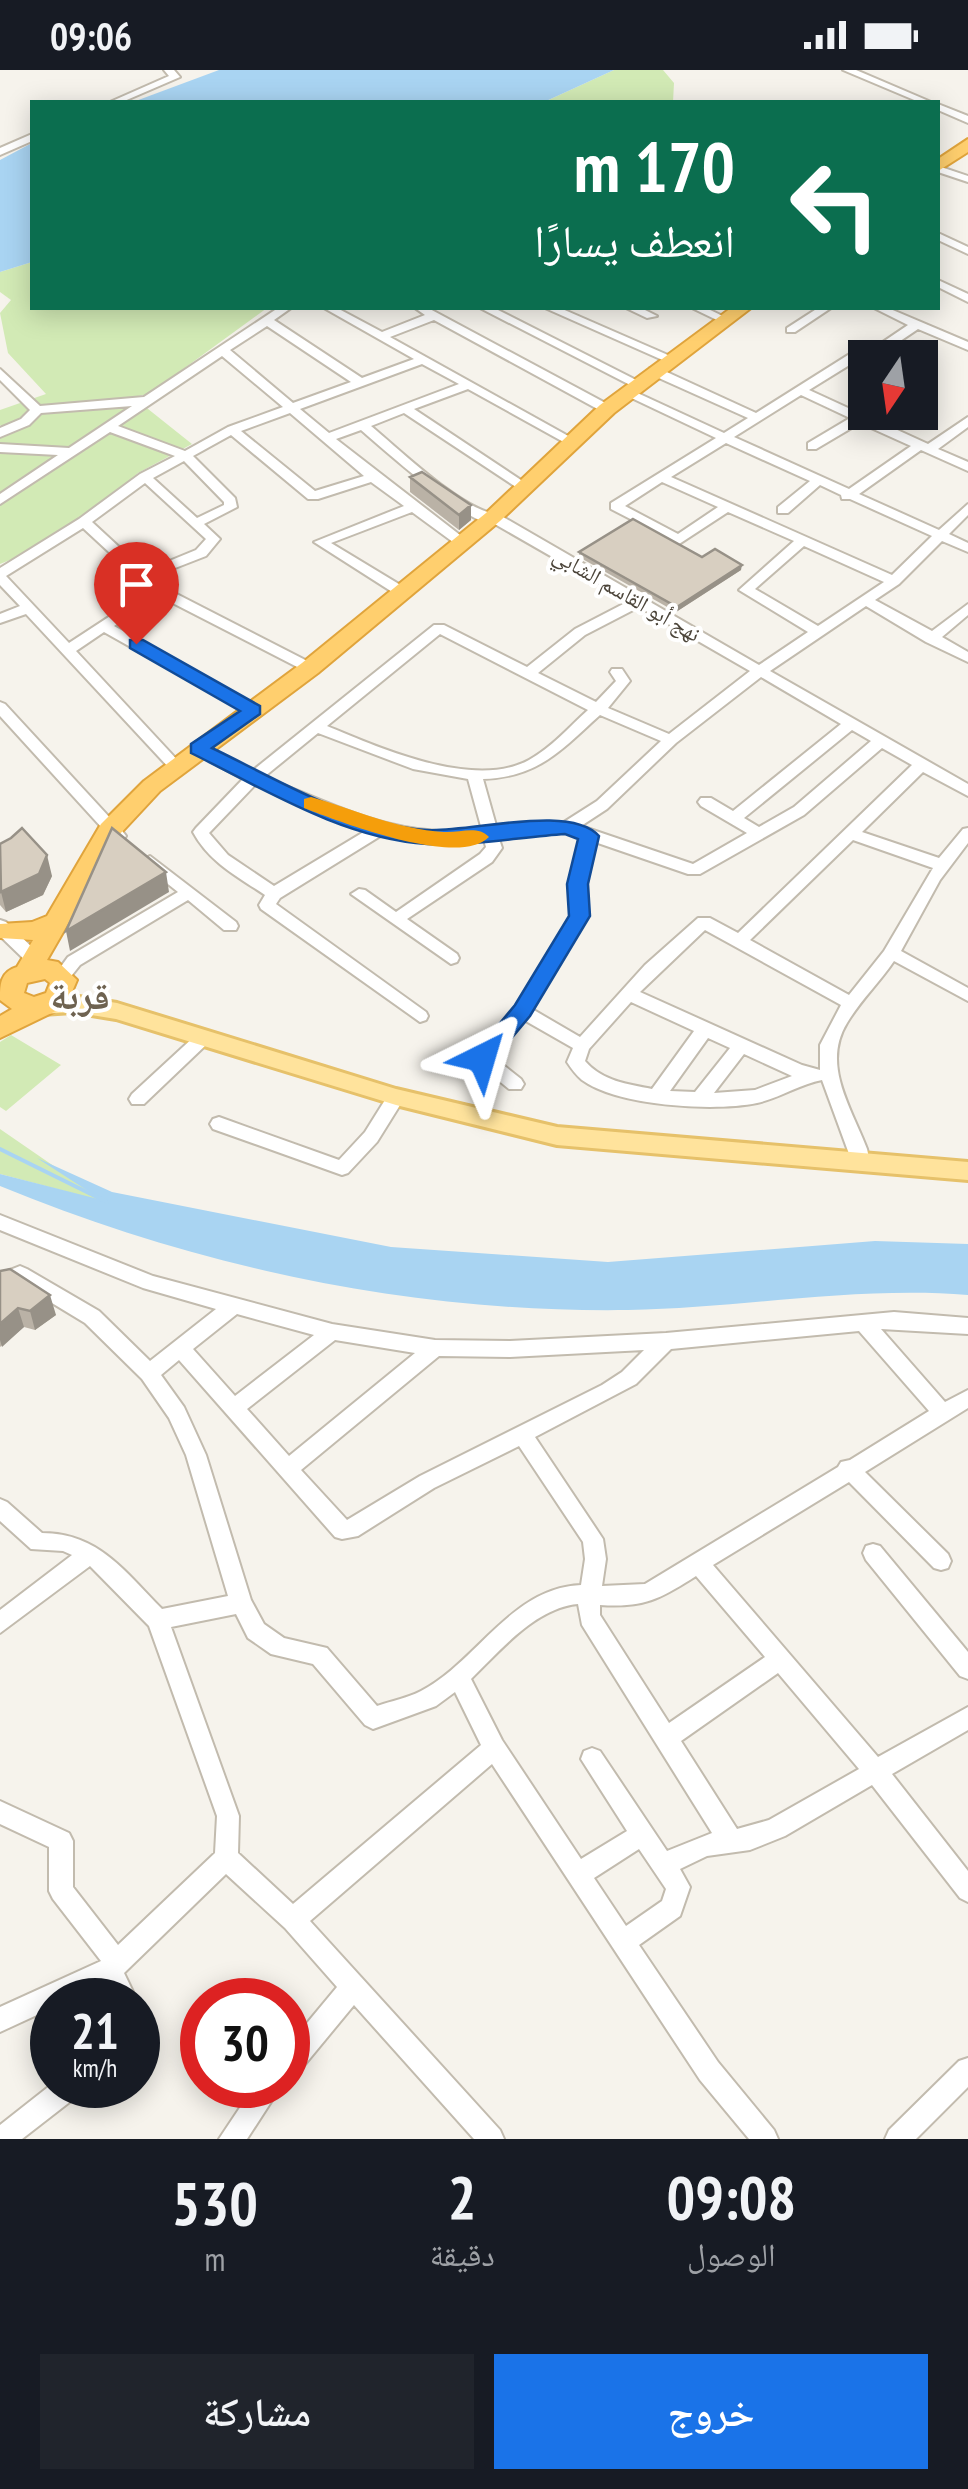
<!DOCTYPE html>
<html lang="ar">
<meta charset="utf-8">
<style>
:root{--surface:#171b24;--page:#20242c;--text:#f1f3f6;--muted:#9ea1a6;--accent:#1a73e8}
body{margin:0;font-family:"PT Sans Narrow","Noto Naskh Arabic",sans-serif;background:var(--page);color:var(--text);direction:rtl;height:100vh;display:flex;flex-direction:column;font-size:38px;white-space:nowrap}
*{box-sizing:border-box;margin:0}
p{font-size:32px;color:var(--muted)}
.icon{flex:none;width:55px;height:55px;fill:none;stroke:currentColor;stroke-width:2;stroke-linecap:round;stroke-linejoin:round}
.map{position:relative;height:2069px;overflow:hidden;direction:ltr}
.panel{display:flex;flex-direction:column;background:var(--surface);flex:1}
.panel>*{flex:none}
.guide{position:absolute;left:30px;top:30px;width:910px;height:210px;border-radius:0px;box-shadow:0 5px 25px #0003;direction:rtl;background:#0b6e4f;color:#fff;overflow:hidden}
.needle{width:65px;rotate:193deg}
.buttons{position:absolute;left:848px;top:270px;display:grid;gap:20px}
.buttons a{display:grid;place-items:center;width:90px;height:90px;border-radius:0px;background:var(--surface);box-shadow:0 5px 25px #0003;font-size:50px}
.speed{position:absolute;left:30px;top:1908px;display:flex;gap:20px;font-size:50px;font-weight:700;text-align:center}
.speed>*{display:grid;place-content:center;width:130px;height:130px;border-radius:50%;background:var(--surface);box-shadow:0 5px 25px #0003;line-height:1}
.speed small{font-size:25px;font-weight:400}
.speed .limit{border:15px solid #d22;background:#fff;color:#111}
.pin{position:absolute;display:grid;place-items:center;width:85px;height:85px;color:#fff;margin:-102px -42px;border-radius:50% 50% 50% 0;rotate:-45deg;box-shadow:0 0 10px #0007}
.pin .icon{rotate:45deg}
.me{position:absolute;width:110px;margin:-55px;rotate:40deg;stroke-linejoin:round;filter:drop-shadow(0 0 8px #0008)}
.turn{display:flex;align-items:center;gap:35px;height:210px;padding:0 40px;font-size:45px}
.turn .icon{width:130px;height:130px;stroke-width:2.5}
.turn b{display:block;font-size:70px;line-height:85px}
.eta{display:flex;justify-content:space-evenly;align-items:center;height:170px;text-align:center}
.eta b{font-size:60px;font-weight:600;line-height:70px}
.button{display:flex;gap:20px;margin-top:auto;padding:20px 40px}
.button a{flex:1;height:115px;border-radius:0px;background:var(--accent);color:#fff;font-size:40px;font-weight:600;line-height:115px;text-align:center}
.button a+a{background:var(--page);color:var(--text)}
.status{display:flex;justify-content:space-between;align-items:center;height:70px;padding:0 50px;background:var(--surface);direction:ltr}
.status svg{height:28px;fill:currentColor}
.map>svg:first-child{display:block}
.green{fill:#d2eab5}
.water{fill:#a9d4f2}
.lines{fill:none;stroke-linecap:round;stroke-linejoin:round}
.stream{stroke:#a9d4f2;stroke-width:4}
.minor-casing{stroke:#c2bbae;stroke-width:4}
.major-casing{stroke:#e6c16a;stroke-width:6}
.highway-casing{stroke:#e0a43c;stroke-width:4}
.minor{fill:#fff;fill-rule:evenodd}
.major{fill:#ffe39c;fill-rule:evenodd}
.highway{fill:#ffcf6e;fill-rule:evenodd}
.wall{fill:#bab2a6}
.shaded-wall{fill:#979187}
.building{fill:#d8cfc1;stroke:#979187;stroke-width:2.5}
.route{fill:#1a73e8;stroke:#114b97;stroke-width:2.5}
.slow{fill:#f59e0b}
.labels{text-anchor:middle;stroke-width:8;stroke-linejoin:round;paint-order:stroke}
.far-street-label{font-size:22px;fill:#4b4439;stroke:#fff}
.district-label{font-size:38px;font-weight:bold;fill:#6e6250;stroke:#fff}
</style>
<div class="status"><b>09:06</b><svg viewBox="0 0 49 12"><path d="M0 12V9h3v3zM5 12V6h3v6zM10 12V3h3v9zM15 12V0h3v12zM26 1h20v11H26zM47 4h2v5h-2z"/></svg></div>
<div class="map">
<svg width="968" height="2069" viewBox="0 0 968 2069">
<rect width="100%" height="100%" fill="#f6f3ec"/>
<path class="green" d="M614,0h49l11,13 -1,19h-129z
M32,192v46h235l-118,86 -16,3 59,47 -54,29 -52,46 -54,32 -32,13v-132l5,-3 -5,-4v-15l46,-16 -38,-41 -8,-40 11,-13 -11,-8v-20z
M11,965l50,30 -55,46 -6,-4v-65z
M0,1059l106,73 -106,-28z"/>
<path class="water" d="M219,0h395l-70,32h-411z
M32,73v119l-32,10v-112z
M37,1088l75,34 279,55 217,15 267,-21 93,3v51c-113,-9 -226,13 -340,15 -217,3 -428,-42 -628,-124v-12l102,26z"/>
<g class="lines">
<path class="stream" d="M0,1079l107,53"/>
<g class="minor-casing">
<path id="minor" d="M164,0h10l6,7 -58,25h-12l59,-26z
M843,0h13l75,32h-12z
M938,34l30,12v7l-30,-13z
M32,64v7l-32,14v-7z
M938,96l30,10v6l-30,-10z
M938,163l30,14v7l-30,-14z
M938,210l30,14v8l-30,-15z
M278,238h13l-17,12 88,58 52,-19 -90,-51h13l45,24 43,-17 -10,-7h13l183,98v6h-8l-169,-92 -44,17 189,105 -10,3 -101,-56 -54,20 116,77 1,3 -6,4 -121,-80 -33,13c28,23 94,87 127,88l261,151 49,-33 -69,-42 55,-49 -66,-29 -49,32 -68,-35v-6l105,-65 -95,-45 10,-3 93,43 24,-15 -98,-44v-6h8l98,45 100,-63 18,-2 34,-23 -34,-17h14l80,34v8l-50,-21 -34,23 9,6 -29,-2 -55,34 50,23 9,-1 1,5 59,27 40,-27v10l-30,22 30,13v9l-47,-21 -62,44 80,36 29,-26v11l-19,19 19,9v9l-26,-11 -43,43 -24,16 57,31 36,-27v11l-26,22 26,15v10l-42,-20 -60,-36 -96,65 198,113v12l-45,-24 -61,60 77,26 24,-29 5,-1v15l-28,37 -39,71 67,37v13l-74,-40c-15,22 -34,40 -47,62 -26,42 5,86 20,126l3,13 -3,5h-12l-3,-5 -30,-82c-22,4 -42,18 -65,23 -42,9 -140,3 -175,-23 -6,-5 -11,-12 -15,-18l6,-14 -49,-28 -31,37 28,22 3,5 -3,5h-12l-33,-27 -3,-4 3,-4 40,-47 55,-91 -1,-31 11,-48 -14,-5 -68,7 3,9 -10,14 -85,57 50,35 2,4 -2,4 -6,2 -100,-70 8,-5 6,1 31,22 84,-58 6,-7 -2,-7 -39,4 -63,-9 -102,63 -4,6 150,108 2,4 -2,4 -6,2 -159,-113 -2,-4 6,-10c-27,-18 -56,-33 -72,-63l3,-4 47,-49 -50,-27v-6h10l49,25 182,-146h10l83,42 48,-38 54,-28 -136,-78c-22,5 -111,-75 -132,-93l-25,9 133,103 -7,4 -5,-1 -45,-33 -81,31 76,46v6h-10l-83,-53 90,-36 -33,-24 -53,17h-10l-77,-64 -38,21 42,42 2,9 -33,17 16,15 -14,17 -54,21 11,10 152,78v6h-10l-146,-75 -45,30 144,81v6h-10l-144,-81 -28,19 105,113 2,3 -2,3h-10l-145,-156 -26,9v-9l20,-8 -20,-21v-17l79,-49 61,-45 35,-18 -65,-24 -110,72v-10l58,-39 -58,-3v-8l69,4 63,-42 -91,7 -12,12 -29,12v-9l21,-9 9,-9 -30,-30v-11l40,37 104,-9zM267,256l84,56 -58,21 -63,-53zM222,286l61,51 -55,20 -43,24 -67,-25zM422,294l37,20 -130,49 -29,-24zM801,325l49,23 -42,25v6h8l44,-26 51,23 -62,43 -115,-52zM290,343l74,63 -49,15 -74,-60zM726,373l84,38 -32,26v6h10l32,-28 21,10 1,4h8l82,37 -40,39 -221,-98zM184,391l40,41v3l-27,13 -44,-40zM662,412l56,25 -40,27 -53,-28zM145,413l61,56 -10,11 -51,21 -53,-49zM83,458l67,62 -81,53 -63,-67zM804,476l80,36 -66,44 -63,-37zM639,537l111,64 -81,63 -61,-26 22,-27 -8,-12h-10l-2,3 6,9 -20,21 -58,-29 47,-38zM440,564l148,76c-19,17 -37,38 -59,50 -55,30 -149,-12 -202,-34zM761,607l80,47 -108,87 -22,-13h-10l-3,4 3,4 46,27 -54,31 -112,-38 26,-17 69,-66zM600,645l61,26 -64,60 -33,21 -67,7 -14,-50c56,-2 78,-29 117,-64zM852,660l19,11 -77,66 -35,20 -15,-9zM318,663l95,36 55,10 14,51c-86,9 -141,-23 -218,-53zM882,678l30,17 -174,168 -28,-15h-12l-53,47 -65,72 -48,-28 55,-93 -1,-31 9,-43 93,32h12l104,-59zM255,715l112,45 -93,56 -46,-31 -19,-22zM853,770l80,28 -49,83 -35,44 -99,-55zM705,860l136,75 -21,40v25l-18,-5 -162,-73zM631,932l63,29 -42,58c-25,-5 -50,-8 -67,-28l4,-12zM708,968l22,10 -35,44 -25,-1zM744,984l48,22 -37,14 -41,3z
M480,238h14l150,76 -10,3z
M545,238h15l117,51 -10,3z
M626,238h15l16,8 -10,2z
M692,238h14l25,12 -10,2z
M818,238h13l-36,24h-8v-4z
M0,632l5,2 118,128 3,4 -3,4h-10l-113,-124z
M150,786l86,66 2,4 -2,4h-12l-36,-30 -108,65 -12,15h-12l-2,-4 14,-19 110,-65 -34,-27 -2,-4z
M0,850l6,2 34,33 2,4 -2,4h-12l-28,-27z
M202,963l6,2 3,4 -3,4 -64,61h-12l-3,-5 3,-5 64,-59z
M396,1020l9,7 -28,45 -29,31 -6,2 -129,-46 -3,-5 3,-5 6,-2 120,43 26,-28 25,-40z
M0,1145l153,61 179,48 103,16 75,1 156,-8 228,-21 74,6v16l-87,-5 64,73 23,-12v18l-103,64 83,82 3,7 -3,7 -7,2 -7,-2 -85,-86 -136,83 165,192 90,-50v23l-76,44 76,97v31l-8,-4 -88,-113 -87,51 -35,14 -43,6 -27,13 10,18 -10,29 -41,29 79,117 56,68 4,9h-29l-49,-59 -208,-316 -182,157 190,209 4,9h-30l-120,-134 -57,69 -9,3v-31l49,-59 -52,-59 -59,-54 -102,99 13,27h-25l-8,-15 -33,15h-19v8l-52,24v-25l101,-46 -48,-62 -4,-8v-44l-49,-23v-23l69,32 4,8v46l45,58 97,-92 2,-37 -68,-190 -59,-60 -90,67v-23l72,-55 -9,-4 -32,-2 -31,-28v-22l7,3 35,31c57,0 83,39 120,76l66,-13 -42,-141 -17,-37 -27,-39 -57,-56 -66,-40 -19,7v-16l20,-8 7,3 72,42 51,50 66,-52 -73,-21 -143,-58zM237,1244l77,21 -79,61 -42,-47zM859,1261l70,80 -79,49 -9,2 -3,5 -193,117 -43,2 4,-27 -3,-20 -68,-102 101,-53 35,-35zM335,1270l80,13 -126,103 -42,-47zM644,1280l-22,22 -20,13 -182,91 -73,44 -46,-50 138,-114 71,1zM179,1290l156,177 7,2 16,-3 76,-48 85,-42 64,96 2,17 -4,26c-70,3 -103,76 -160,106 -13,7 -30,10 -44,15l-50,-58 -43,-10 -20,-14 -13,-24 -45,-145 -22,-48 -23,-32zM696,1506l69,81 -96,66 -69,-108v-10c44,3 60,-6 96,-29zM578,1534l4,21 130,208 -45,18 -67,-100 -8,-3 -8,3 -3,8 46,72 -46,28 -79,-119 -31,-61c29,-28 64,-71 107,-75zM236,1544l12,24 23,16 42,10 52,61 8,4 63,-23 19,-14 26,53 -188,159 -55,-51 1,-37 -68,-189zM778,1603l81,96 -90,51 -32,9 -56,-88zM639,1779l27,40 -4,12 -36,25 -32,-48z
M873,1474l7,2 88,106v27l-8,-3 -94,-116 -3,-7 3,-7z
M968,1988v29l-52,52h-31l4,-9 70,-69z
M52,2014l31,1 -3,9 -58,45h-22v-14z
M255,2015h27l-35,54h-28z"/>
</g>
<g class="major-casing">
<path id="major" d="M73,926l44,7 279,86 161,38 411,35v18l-411,-35 -161,-40 -280,-86 -43,-7 -31,2 -11,-8 11,-8z"/>
</g>
<g class="highway-casing">
<path id="highway" d="M968,69v13l-30,19v-12z
M731,238h20l-137,105 -114,108 -182,152 -158,118 -41,44 -72,125 11,2 19,18 -11,26 -66,32v-22l12,-7 -12,-9c0,-15 0,-28 17,-33l16,-27 -33,-2v-14l32,-2 15,-6 54,-92 43,-43 158,-118 184,-150 114,-108zM45,909l5,4 -4,10 -12,4 -10,-4 3,-10z"/>
</g>
<use href="#minor" class="minor"/>
<use href="#major" class="major"/>
<use href="#highway" class="highway"/>
</g>
<path class="wall" d="M410,407l61,28v15l-12,10 -49,-38z
M579,482l123,5 39,13 -65,42 -97,-55z
M0,774l52,32 -9,19 -37,17 -6,-7z
M0,1201l56,44 -21,15 -11,-3 -24,20z"/>
<path class="shaded-wall" d="M471,435v15l-12,10v-15z
M742,495l-1,5 -65,42 1,-5z
M47,785l5,21 -9,19 -37,17 -5,-20z
M166,802l3,20 -99,59 -4,-20z
M50,1225l6,20 -21,15 -5,-19z
M18,1238l6,19 -22,20 -2,-7v-16z"/>
<path class="building" d="M422,402l49,33 -12,10 -49,-38z
M633,449l69,38 13,-8 27,16 -65,42 -98,-55z
M22,758l25,27 -8,19 -38,18 -1,-48 11,-6z
M112,758l54,44 -100,59z
M10,1199l40,26 -20,16 -12,-3 -18,16v-53z"/>
<path class="route" d="M130,570h13l117,66v8l-48,34c67,32 140,78 215,82 42,3 143,-27 172,6l-11,48 2,32 -60,100 -40,48h-16l-3,-6 44,-53 54,-89 -2,-32 11,-45 -13,-5c-44,3 -93,12 -138,10 -83,-5 -163,-55 -236,-91v-9l49,-33 -110,-63z"/>
<path class="slow" d="M311,727c45,13 85,32 133,35 16,1 34,-7 45,5 -30,31 -149,-15 -185,-29v-9z"/>
<g class="labels">
<g class="far-street-label">
<text transform="translate(627 524) rotate(30)" y="8">نهج أبو القاسم الشابي</text>
</g>
<g class="district-label">
<text x="80" y="939">قربة</text>
</g>
</g>
</svg>
<div class="buttons">
<a><svg class="needle" viewBox="-14 -14 28 28"><path d="M0-13l5 13h-10z" fill="#e53935"/><path d="M0 13l5-13h-10z" fill="#9ea1a6"/></svg></a>
</div>
<div class="speed"><div>21<small>km/h</small></div><div class="limit">30</div></div>
<div class="pin" style="left:136px;top:574px;background:#d93025"><svg class="icon" aria-label="arrive" viewBox="0 0 24 24"><path d="M6 21V4h12l-3 4 3 4H6"/></svg></div>
<svg class="me" style="left:482px;top:988px" viewBox="-20 -20 40 40"><path d="M0-17L14 15 0 8-14 15z" fill="#1a73e8" stroke="#fff" stroke-width="4"/></svg>
<div class="guide">
<div class="turn"><svg class="icon" aria-label="left" viewBox="0 0 24 24"><path d="M17 20v-9H6M10 6l-5 5 5 5"/></svg><div><b>170 m</b>انعطف يسارًا</div></div>
</div>
</div>
<section class="panel">
<div class="eta">
<div><b>09:08</b><p>الوصول</p></div>
<div><b>2</b><p>دقيقة</p></div>
<div><b>530</b><p>m</p></div>
</div>
<div class="button"><a>خروج</a><a>مشاركة</a></div>
</section>
